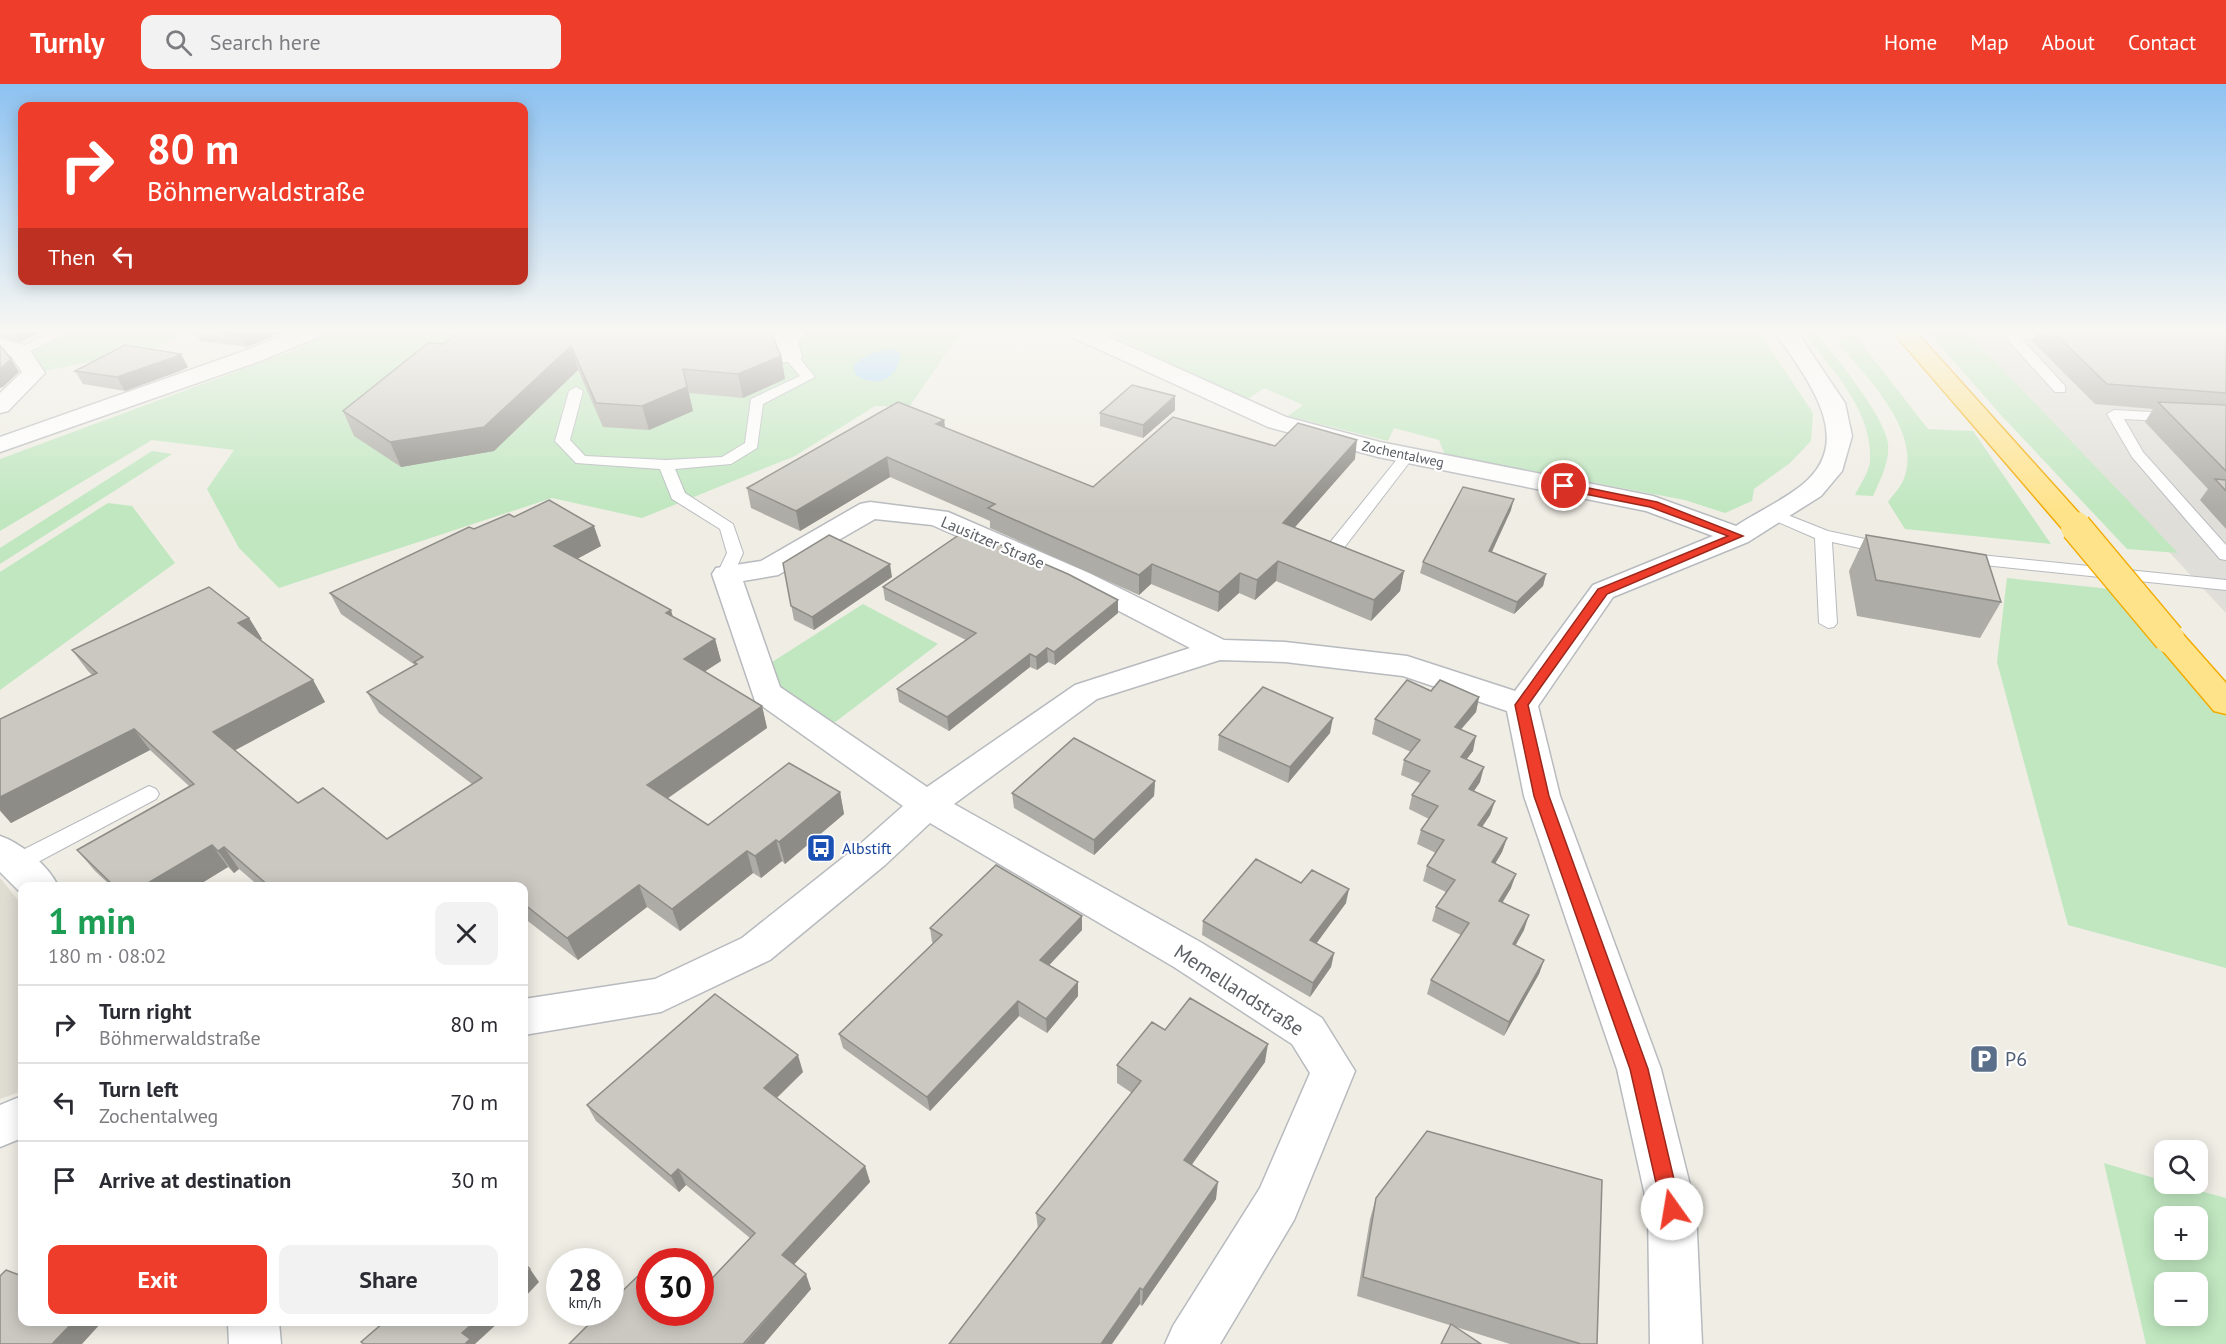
<!DOCTYPE html>
<meta charset="utf-8">
<style>
:root{--surface:#fff;--page:#f2f2f3;--text:#2b2b33;--muted:#7c7c81;--line:#e1e1e2;--accent:#ee3d2b}
body{margin:0;font-family:"PT Sans",sans-serif;background:var(--page);color:var(--text);height:100vh;display:flex;flex-direction:column;font-size:22px;white-space:nowrap}
*{box-sizing:border-box;margin:0}
p{font-size:20px;color:var(--muted)}
.icon{flex:none;width:33px;height:33px;fill:none;stroke:currentColor;stroke-width:2;stroke-linecap:round;stroke-linejoin:round}
.map{position:relative;flex:1;overflow:hidden}
.sheet{position:absolute;left:18px;top:798px;width:510px;height:444px;display:flex;flex-direction:column;background:var(--surface);border-radius:12px;box-shadow:0 3px 15px #0003}
.sheet>*{flex:none}
.hud{position:absolute;left:18px;top:18px;width:510px;height:183px;border-radius:12px;box-shadow:0 3px 15px #0003;background:#ee3d2b;color:#fff;overflow:hidden}
.controls{position:absolute;left:2154px;top:1056px;display:grid;gap:12px}
.controls a{display:grid;place-items:center;width:54px;height:54px;border-radius:12px;background:var(--surface);box-shadow:0 3px 15px #0003;font-size:30px}
.speed{position:absolute;left:546px;top:1164px;display:flex;gap:12px;font-size:30px;font-weight:700;text-align:center}
.speed>*{display:grid;place-content:center;width:78px;height:78px;border-radius:50%;background:var(--surface);box-shadow:0 3px 15px #0003;line-height:1}
.speed small{font-size:15px;font-weight:400}
.speed .limit{border:9px solid #d22;background:#fff;color:#111}
.pin{position:absolute;display:grid;place-items:center;width:51px;height:51px;color:#fff;margin:-26px;border:3px solid #fff;border-radius:50%;box-shadow:0 2px 6px #0007}
.me{position:absolute;width:66px;margin:-33px;rotate:347deg;stroke-linejoin:round;filter:drop-shadow(0 0 4px #0008)}
.turn{display:flex;align-items:center;gap:21px;height:126px;padding:0 30px;font-size:27px}
.turn .icon{width:78px;height:78px;stroke-width:2.5}
.turn b{display:block;font-size:42px;line-height:51px}
.then{display:flex;align-items:center;height:57px;padding:0 30px;background:#0003;gap:12px;font-size:22px}
.round{display:grid;place-items:center;flex:none;width:63px;height:63px;border-radius:12px;background:var(--page)}
.summary{display:flex;align-items:center;justify-content:space-between;height:102px;padding:0 30px}
h1{font-size:36px;font-weight:700;line-height:45px;color:#1e9e55}
.action{display:flex;gap:12px;margin-top:auto;padding:12px 30px}
.action a{flex:1;height:69px;border-radius:12px;background:var(--accent);color:#fff;font-size:24px;font-weight:700;line-height:69px;text-align:center}
.action a+a{background:var(--page);color:var(--text)}
ul{padding:0;list-style:none}
li{display:flex;align-items:center;gap:18px;height:78px;padding:0 30px;border-top:2px solid var(--line)}
li div{flex:1}
li b{display:block;font-size:22px}
li em{font-style:normal}
header{display:flex;align-items:center;gap:36px;box-sizing:border-box;height:84px;padding:0 30px;background:var(--accent);color:#fff}
header strong{font-size:28px}
nav{display:flex;gap:33px;margin-inline-start:auto;font-size:21px}
.search{width:420px;height:54px;background:var(--page);display:flex;align-items:center;gap:15px;box-sizing:border-box;padding:0 21px;border-radius:12px;color:var(--muted);font-size:22px}
.map>svg:first-child{display:block}
.industrial{fill:#e0ded8}
.education{fill:#dfdcd2}
.green{fill:#c0e7c0;fill-rule:evenodd}
.water{fill:#a4d6ff}
.lines{fill:none;stroke-linecap:round;stroke-linejoin:round}
.lane-casing{stroke:#b7babe;stroke-width:2}
.street-casing{stroke:#b7babe;stroke-width:3}
.highway-casing{stroke:#f3ab00;stroke-width:3}
.lane{fill:#fff;fill-rule:evenodd}
.street{fill:#fff;fill-rule:evenodd}
.highway{fill:#ffe38b;fill-rule:evenodd}
.highway-bridge-casing{stroke:#f3ab00;stroke-width:33;stroke-linecap:butt}
.highway-bridge{stroke:#ffe38b;stroke-width:30}
.wall{fill:#aeaca6}
.shaded-wall{fill:#8d8c87}
.building{fill:#cac8c1;stroke:#8d8c87;stroke-width:1.5}
.route{fill:#ee3d2b;stroke:#9b281c;stroke-width:1.5}
.labels{text-anchor:middle;stroke-width:4.5;stroke-linejoin:round;paint-order:stroke}
.far-street-label{font-size:14px;fill:#5c6065;stroke:#fff}
.street-label{font-size:16px;fill:#5c6065;stroke:#fff}
.transit-label{font-size:16px;fill:#164399;stroke:#fff;text-anchor:start}
.near-street-label{font-size:20px;fill:#5c6065;stroke:#fff}
.near-service-label{font-size:20px;fill:#4e5e75;stroke:#fff;text-anchor:start}
</style>
<header>
<strong>Turnly</strong>
<div class="search"><svg class="icon" aria-label="search" viewBox="0 0 24 24"><circle cx="10" cy="10" r="6"/><path d="M15 15l6 6"/></svg>Search here</div>
<nav><a>Home</a><a>Map</a><a>About</a><a>Contact</a></nav>
</header>
<div class="map">
<svg width="2226" height="1260" viewBox="0 0 2226 1260">
<rect width="100%" height="100%" fill="#efede4"/>
<path class="industrial" d="M1955,248h271v281l-70,-75z"/>
<path class="education" d="M0,794l22,27v186l-22,8z"/>
<path class="green" d="M73,248h112l-32,17 -108,22 -15,-21z
M324,248h645l-15,10 -45,65 -34,-1 -80,50 -153,62 -90,-20 -273,90 -40,-40 -32,-59 27,-39 -82,-10 -152,91v-72l297,-110z
M1107,248h652l54,81 -2,28 -21,22 -36,26 -2,12 -27,12 -40,-13 -240,-45 -6,-15 -45,-12 -6,13 -100,-25 15,-11 -39,-17 -19,13z
M1803,248h13c19,25 67,81 72,111 2,19 -8,37 -15,53l-18,-1c5,-10 14,-23 15,-34 3,-50 -38,-92 -67,-129z
M1928,248h39l211,221 -51,-4 -126,-134z
M1853,249l75,96 45,2 78,113 -146,-15 -17,-27c4,-6 10,-12 14,-19 24,-48 -36,-107 -64,-140z
M152,367l20,3 -172,110v-16z
M108,419l24,3 43,57 -175,127v-118z
M2007,494l112,12 107,124v254l-158,-43 -71,-263z
M863,520l75,40 -104,79 -56,-35 -9,-24z
M2104,1079l60,18v3h10l52,14v146h-80zM2164,1132h34v34h-34zM2164,1198h34v34h-34z"/>
<path class="water" d="M891,265l10,4c-3,26 -24,36 -45,22l-3,-8c10,-12 23,-16 38,-18z"/>
<g class="lines">
<g class="lane-casing">
<path id="lane" d="M52,248h17l-45,22 -5,1 -7,-4z
M2005,248l61,1v6l-5,1 -40,-2 44,48v6h-10l-50,-55z
M791,269l5,1 19,23 -52,27 -6,44 -26,16 -56,5 10,24 48,31 10,29 -11,25 -6,1 -9,-5 10,-21 -7,-24 -48,-30 -12,-30 -84,-6 -21,-22 14,-50 7,-4 7,4 -13,49 15,16 81,4 56,-3 23,-14 6,-44 49,-23 -16,-19z
M2114,326l112,6v8l-102,-5 19,33 83,93v15l-6,-1 -88,-102 -25,-43z
M1408,367l7,4 -75,98h-12l-2,-4 2,-4 75,-93z
M1775,426l53,21 65,14 2,4 -8,5 -55,-12 5,81 -3,4 -6,1 -9,-5 -4,-85 -46,-20 -2,-3z
M1961,469l265,27v10l-271,-28 -2,-4 2,-4z
M149,702l7,3 3,5 -3,5 -133,71 -8,2 -8,-2 -3,-6 3,-6z"/>
</g>
<g class="street-casing">
<path id="street" d="M291,248h30l-3,5 -58,24 -260,91v-15l244,-86z
M778,248h29l-9,8 4,17 -3,5h-16l-8,-25z
M1069,248h29l188,85 94,25 273,54 83,30c21,-14 46,-25 66,-41 57,-46 2,-109 -27,-153h22l48,71 7,33 -10,35 -21,25 -73,46 -135,55 -75,109 22,90 101,273 35,140 6,135h-52l-2,-135 -31,-140 -93,-273 -17,-85 -104,-35 -118,-14 -65,-2 -123,39 -143,105 248,139 120,75 33,53 -61,149 -74,124h-55l8,-18 87,-138 50,-115 -18,-29 -118,-77 -244,-144 -45,42 -115,95 -109,52 -137,23v-36l131,-20 87,-41 117,-93 44,-39 -148,-105 -43,-127 4,-6 45,-7 99,-57 10,-2 78,10 141,61 135,67 61,2 122,14 108,35 78,-106 120,-49 -67,-25 -268,-54 -110,-30 -196,-90zM875,435l57,6 137,60 121,63 -115,37 -148,102 -147,-100 -37,-106 35,-6z
M0,254l27,8 18,27 -37,38 -8,2v-20l22,-21 -11,-16 -11,-4z
M0,752c21,7 49,30 58,50h-36v8l-22,-22z
M22,1012v42l-22,9v-42z
M228,1238h51l2,22h-52z"/>
</g>
<g class="highway-casing">
<path id="highway" d="M1893,248h23l170,189 4,6 -4,6 -10,2 -10,-2z
M2169,544l11,3 46,52v31l-12,-3 -56,-66 -4,-7 4,-7z"/>
</g>
<use href="#lane" class="lane"/>
<use href="#street" class="street"/>
<use href="#highway" class="highway"/>
<g class="highway-bridge-casing">
<path id="highway-bridge" d="M2076,443l93,111"/>
</g>
<use href="#highway-bridge" class="highway-bridge"/>
</g>
<path class="wall" d="M0,248h40l-20,10 -20,-5z
M195,248h88l-36,15 -47,-6z
M2037,248h189v197l-26,-29 8,-11 -63,-67 8,-13 -58,-5 -63,-63z
M428,259l353,13 4,23 -42,19 -54,-5 4,18 -44,19 -46,-3 -25,-57 -84,81 -93,16 -47,-31 -11,-25z
M188,283l-8,4 -55,20 -42,-7 -8,-13z
M1175,312v14l-32,28 -43,-12v-13z
M944,336l1,8 148,59 182,-41 80,13 -60,68 109,44 -4,20 -29,30 -95,-40 -21,19 -16,-7 -21,19 -67,-28 -12,11 -149,-67v-7l-100,-44 -90,54 -49,-23 -4,-20z
M1511,426l-19,42 54,22 -3,12 -29,28 -94,-41 3,-11z
M514,433l87,29 -24,13 96,58 42,22 6,22 -17,11 58,34 5,22 -100,71 41,26 132,-33 4,22 -59,50 -3,-3 -21,17 -8,-5 -73,58 -33,-24 -69,53 -54,-42v-32h-265l-20,-17 -5,4 -6,-6 -31,19h-86l-16,-15 -18,-21 112,-64 -39,-36 -139,73 -11,-12v-92l92,-44 -4,-4 -16,-21 177,-32 13,21 -2,1 53,40 12,22 -90,48 63,53 89,36 85,-55 -93,-71 -12,-21 48,-27 -74,-51 -11,-21 144,-64z
M1866,451l135,67 -21,36 -123,-22 -8,-45z
M783,479l109,14 -78,53 -20,-10z
M883,503l235,26 -63,52 -7,-3 -11,8 -7,-3 -81,64 -50,-29 -2,-13 69,-49 -81,-40z
M1431,607l48,6 -3,15 -15,17 12,22 -7,8 14,23 -6,9 21,10 -5,14 -8,12 25,11 -5,14 -7,12 16,24 -8,14 21,28 -9,15 29,15 -5,14 -35,62 -77,-42 4,-14 30,-45 -29,-14 4,-14 10,-15 -23,-11 4,-15 9,-13 -19,-9 4,-14 8,-11 -20,-10 3,-14 8,-12 -19,-8 3,-15 7,-8 -39,-18 3,-15z
M1330,649l-42,50 -70,-33 1,-15z
M1155,697l-1,15 -60,59 -80,-47 -2,-15z
M1301,799l45,20 -30,40 18,10 -3,14 -21,30 -108,-62 1,-14z
M930,844l152,2 -33,35 29,31 -31,37 -28,-17 -89,95 -87,-63 -4,-14 94,-91 -1,-1z
M1165,946l100,32 -73,102 24,35 -74,107 -104,-77 -2,-16 96,-120 -15,-10v-18z
M803,988l-26,26 88,68 5,16 -76,82 17,25 -47,55h-195l81,-32h50l50,-74 -64,-53 -7,7 -83,-71 -9,-16z
M1376,1114l221,146h-87l-153,-48 13,-77z"/>
<path class="shaded-wall" d="M14,248h26l-20,10z
M250,248h33l-36,15 -6,-11z
M571,262l7,24 -84,81 -93,16 -11,-25z
M181,270l7,13 -8,4 -55,20 -8,-14z
M781,272l4,23 -42,19 -5,-24z
M11,275l8,13 -16,15 -3,1v-19z
M683,285l10,42 -44,19 -7,-24z
M1175,312v14l-32,28v-13z
M944,336l2,19 -10,-15z
M1357,356l-2,19 -74,84 2,-20z
M887,373l3,20 -90,54 -4,-20z
M1514,415l-3,11 -24,52 2,-11z
M594,442l7,20 -39,21 -8,-21z
M1278,477l-2,20 -21,19 2,-20z
M890,480l2,13 -78,53 -2,-13z
M1152,480l-1,20 -12,11v-20z
M1404,487l-4,20 -29,30 3,-21z
M1240,489l-1,20 -21,19 1,-20z
M1546,490l-3,12 -29,28 3,-12z
M1118,516v13l-63,52 -1,-13z
M671,526l6,21 -11,-18z
M249,534l13,21 -11,6 -13,-22z
M715,555l6,22 -31,20 -6,-22z
M1047,564l1,14 -11,8 -1,-13z
M1030,570v13l-81,64 -2,-14z
M313,596l12,22 -97,52 -15,-22z
M1479,613l-3,15 -25,29 4,-14z
M762,622l5,22 -112,79 -8,-22z
M1333,634l-3,15 -42,50 2,-16z
M134,645l16,21 -139,73 -11,-13v-13z
M1476,652l-3,15 -16,21 4,-15z
M1484,683l-4,15 -15,22 4,-15z
M1155,697l-1,15 -60,59v-15z
M840,708l4,22 -59,50 -6,-22z
M1495,717l-5,14 -16,24 4,-14z
M1507,754l-5,14 -15,25 5,-15z
M776,756l6,21 -21,17 -6,-22z
M212,761l16,22 -31,19h-54z
M224,763l15,22 -5,4 -16,-22z
M747,767l6,22 -73,58 -8,-22z
M1516,790l-5,14 -17,27 5,-14z
M639,801l8,22 -69,53 -11,-22z
M1349,805l-3,14 -38,52 2,-15z
M1529,831l-5,15 -16,29 5,-15z
M1082,832v14l-41,44 -1,-14z
M1334,869l-3,14 -21,30 3,-14z
M1544,876l-5,14 -35,62 5,-14z
M1078,898v14l-31,37 -1,-14z
M1018,917l1,15 -89,95 -3,-14z
M1268,960l-3,18 -82,115 1,-17z
M798,971l5,17 -33,32 -6,-16z
M865,1082l5,16 -81,88 -7,-15z
M678,1085l8,16 -7,7 -8,-16z
M1218,1098l-2,17 -74,107 1,-16z
M530,1185l9,13 -15,16v-23z
M806,1190l5,15 -47,55h-19z
M1140,1204v16l-28,40h-11z
M73,1238h29l-20,22h-30z
M474,1238h25l-24,22h-10l-3,-11z"/>
<path class="building" d="M215,248h35l-9,4z
M459,248h311l11,24 -43,18 -55,-5 4,18 -45,19 -46,-3 -25,-57 -87,81 -94,15 -47,-31 85,-68 16,1z
M2053,248h173v61l-119,-9z
M0,261l11,14 -11,10z
M125,261l56,9 -9,4 -55,19 -42,-6z
M1132,301l43,11 -32,29 -43,-12z
M898,318l46,18 -8,4 157,63 80,-70 102,29 23,-23 59,17 -74,83 121,48 -30,29 -96,-39 -21,19 -17,-7 -21,19 -67,-28 -13,11 -151,-67 7,-4 -108,-47 -91,54 -49,-23z
M2158,318l68,3v66z
M2215,395l11,1v11z
M1463,403l51,12 -25,52 57,23 -29,28 -94,-40z
M549,416l45,26 -40,20 117,64 -5,3 49,26 -31,20 78,47 -115,79 61,40 81,-62 51,29 -61,50 -3,-2 -21,16 -8,-5 -75,58 -33,-24 -72,53 -43,-34v-18h-255l-45,-39 -6,4 -6,-6 -69,41h-29l-37,-36 117,-66 -60,-55 -134,68v-78l97,-46 -25,-23 137,-63 40,31 -11,5 75,57 -100,52 85,71 25,-15 64,51 95,-61 -115,-86 50,-28 -3,-2 9,-5 -93,-64 139,-66 5,2 35,-15 5,3z
M966,446l102,44 50,26 -64,52 -7,-4 -11,9 -6,-3 -83,63 -50,-28 79,-56 -93,-46z
M829,451l61,29 -78,53 -21,-11 -8,-43z
M1866,451l120,20 15,47 -125,-22z
M1407,596l24,11 9,-11 39,17 -24,30 21,9 -15,21 23,10 -15,22 26,12 -17,24 29,13 -15,24 24,12 -17,27 30,14 -16,29 31,16 -35,62 -78,-42 38,-57 -33,-16 19,-27 -28,-14 17,-26 -23,-10 17,-24 -26,-11 18,-24 -26,-11 16,-20 -45,-21z
M1263,603l70,31 -43,49 -71,-32z
M1074,654l81,43 -61,59 -82,-47z
M1256,775l45,24 11,-13 37,19 -39,51 24,13 -21,30 -110,-62z
M996,781l86,51 -42,44 38,22 -32,37 -28,-18 -91,96 -88,-63 103,-99 -12,-7z
M715,910l83,61 -34,33 101,78 -83,89 24,19 -62,69 1,1h-176l32,-32h9v-9l30,-29 10,8v30h50v-21l55,-58 -77,-64 -7,7 -84,-71z
M1190,914l78,46 -84,116 34,22 -75,108 -3,-2 -39,56h-152l96,-125 -9,-6 105,-132 -24,-16 35,-43 13,8z
M1427,1047l175,49 -5,164h-16l-218,-67 13,-79z
M524,1179l6,6 -6,6z
M6,1186l16,6v46h51l-21,22h-52v-68z
M382,1238h92l-12,11 8,6 -5,5h-101l-3,-2 22,-19z
M1451,1240l30,20h-40z"/>
<linearGradient id="sky" x2="0" y2="1"><stop stop-color="#8dc2f1"/><stop offset="0.58" stop-color="#f8f7f3"/><stop offset="1" stop-color="#f8f7f3" stop-opacity="0"/></linearGradient>
<rect width="2226" height="425" fill="url(#sky)"/>
<path class="route" d="M1564,399l93,19 86,34 -136,58 -79,111 21,91 99,273 33,140 -2,6 -7,3 -7,-3 -3,-6 -32,-140 -96,-273 -19,-91 83,-116 130,-53 -78,-29 -90,-18 -2,-3z"/>
<defs>
<g id="bus-square" transform="scale(1.5)"><rect x="-9" y="-9" width="18" height="18" rx="4" fill="#1a4fb4" stroke="#fff"/><path d="M-5-6H5V4H4V6H2V4H-2V6H-4V4H-5ZM-3.5-4V0h7V-4ZM-3.5 1.2v1.5H-2V1.2ZM2 1.2v1.5H3.5V1.2Z" fill="#fff"/></g>
<g id="parking-square" transform="scale(1.5)"><rect x="-9" y="-9" width="18" height="18" rx="4" fill="#5c6f8a" stroke="#fff"/><path d="M-3.5-5.5H1a3.5 3.5 0 0 1 0 7H-1V5.5H-3.5ZM-1-3.4V-.6H.8a1.4 1.4 0 0 0 0-2.8Z" fill="#fff"/></g>
</defs>
<g fill-rule="evenodd">
<use href="#bus-square" x="821" y="764"/>
<use href="#parking-square" x="1984" y="975"/>
</g>
<g class="labels">
<g class="far-street-label">
<text transform="translate(1403 370) rotate(12)" y="5">Zochentalweg</text>
</g>
<g class="street-label">
<text transform="translate(993 458) rotate(23)" y="6">Lausitzer Straße</text>
</g>
<g class="transit-label">
<text x="842" y="770">Albstift</text>
</g>
<g class="near-street-label">
<text transform="translate(1239 906) rotate(33)" y="7">Memellandstraße</text>
</g>
<g class="near-service-label">
<text x="2005" y="982">P6</text>
</g>
</g>
</svg>
<div class="controls">
<a><svg class="icon" aria-label="search" viewBox="0 0 24 24"><circle cx="10" cy="10" r="6"/><path d="M15 15l6 6"/></svg></a>
<a>+</a>
<a>−</a>
</div>
<div class="speed"><div>28<small>km/h</small></div><div class="limit">30</div></div>
<div class="pin" style="left:1564px;top:402px;background:#d93025"><svg class="icon" aria-label="arrive" viewBox="0 0 24 24"><path d="M6 21V4h12l-3 4 3 4H6"/></svg></div>
<svg class="me" style="left:1672px;top:1125px" viewBox="-20 -20 40 40"><circle r="19" fill="#fff"/><path d="M0-13L10 11 0 6-10 11z" fill="#ee3d2b"/></svg>
<div class="hud">
<div class="turn"><svg class="icon" aria-label="right" viewBox="0 0 24 24"><path d="M7 20v-9h11M14 6l5 5-5 5"/></svg><div><b>80 m</b>Böhmerwaldstraße</div></div>
<div class="then">Then<svg class="icon" aria-label="left" viewBox="0 0 24 24"><path d="M17 20v-9H6M10 6l-5 5 5 5"/></svg></div>
</div>
<section class="sheet">
<div class="summary"><div><h1>1 min</h1><p>180 m · 08:02</p></div><a class="round"><svg class="icon" aria-label="close" viewBox="0 0 24 24"><path d="M6 6l12 12M18 6L6 18"/></svg></a></div>
<ul>
<li><svg class="icon" aria-label="right" viewBox="0 0 24 24"><path d="M7 20v-9h11M14 6l5 5-5 5"/></svg><div><b>Turn right</b><p>Böhmerwaldstraße</p></div><em>80 m</em></li>
<li><svg class="icon" aria-label="left" viewBox="0 0 24 24"><path d="M17 20v-9H6M10 6l-5 5 5 5"/></svg><div><b>Turn left</b><p>Zochentalweg</p></div><em>70 m</em></li>
<li><svg class="icon" aria-label="arrive" viewBox="0 0 24 24"><path d="M6 21V4h12l-3 4 3 4H6"/></svg><div><b>Arrive at destination</b></div><em>30 m</em></li>
</ul>
<div class="action"><a>Exit</a><a>Share</a></div>
</section>
</div>
